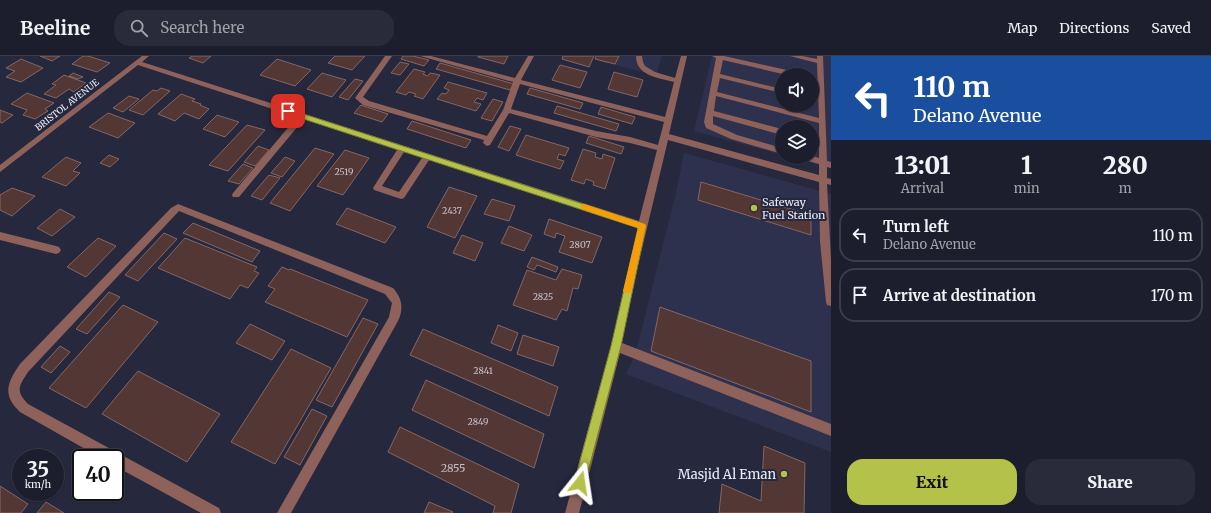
<!DOCTYPE html>
<style>
:root{--surface:#1c1e2e;--page:#292b3a;--text:#f1f3f6;--muted:#a0a2aa;--line:#3a3c4a;--accent:#b5c249}
body{margin:0;font-family:Merriweather,serif;background:var(--page);color:var(--text);height:100vh;display:flex;flex-direction:column;font-size:15px;white-space:nowrap}
*{box-sizing:border-box;margin:0}
p{font-size:13px;color:var(--muted)}
.icon{flex:none;width:22px;height:22px;fill:none;stroke:currentColor;stroke-width:2;stroke-linecap:round;stroke-linejoin:round}
.map{position:relative;flex:1;overflow:hidden}
.sheet{display:flex;flex-direction:column;background:var(--surface);width:380px}
.sheet>*{flex:none}
.banner{background:#1a4fa0;color:#fff;overflow:hidden}
.tools{position:absolute;left:775px;top:12px;display:grid;gap:8px}
.tools a{display:grid;place-items:center;width:44px;height:44px;border-radius:50%;background:var(--surface);box-shadow:0 1px 3px #0004,0 0 0 1px var(--line);font-size:20px}
.speed{position:absolute;left:12px;top:393px;display:flex;gap:8px;font-size:20px;font-weight:700;text-align:center}
.speed>*{display:grid;place-content:center;width:52px;height:52px;border-radius:50%;background:var(--surface);box-shadow:0 1px 3px #0004,0 0 0 1px var(--line);line-height:1}
.speed small{font-size:10px;font-weight:400}
.speed .limit{border:2px solid #111;border-radius:6px;background:#fff;color:#111}
.pin{position:absolute;display:grid;place-items:center;width:34px;height:34px;color:#fff;margin:-17px;border-radius:8px;box-shadow:0 2px 6px #0006}
.me{position:absolute;width:44px;margin:-22px;rotate:15deg;stroke-linejoin:round;filter:drop-shadow(0 0 3px #0008)}
.turn{display:flex;align-items:center;gap:14px;height:84px;padding:0 16px;font-size:18px}
.turn .icon{width:52px;height:52px;stroke-width:2.5}
.turn b{display:block;font-size:28px;line-height:34px}
.eta{display:flex;justify-content:space-evenly;align-items:center;height:68px;text-align:center}
.eta b{font-size:24px;font-weight:800;line-height:28px}
.primary-button{display:flex;gap:8px;margin-top:auto;padding:8px 16px}
.primary-button a{flex:1;height:46px;border-radius:16px;background:var(--accent);color:#111;font-size:16px;font-weight:800;line-height:46px;text-align:center}
.primary-button a+a{background:var(--page);color:var(--text)}
ul{padding:0;list-style:none}
li{display:flex;align-items:center;gap:12px;height:54px;margin:0 8px 6px;padding:0 8px;border:2px solid var(--line);border-radius:16px}
li div{flex:1}
li b{display:block;font-size:15px}
li em{font-style:normal}
header{display:flex;align-items:center;gap:24px;box-sizing:border-box;height:56px;padding:0 20px;background:var(--surface);border-bottom:1px solid var(--line)}
header strong{font-size:19px}
nav{display:flex;gap:22px;margin-inline-start:auto;font-size:14px}
.search{width:280px;height:36px;background:var(--page);display:flex;align-items:center;gap:10px;box-sizing:border-box;padding:0 14px;border-radius:16px;color:var(--muted);font-size:15px}
main{display:flex;flex:1;min-height:0}
.map>svg:first-child{display:block}
.built{fill:#2e314d;fill-rule:evenodd}
.building{fill:#533735;stroke:#856663}
.lines{fill:none;stroke-linecap:round;stroke-linejoin:round}
.minor{fill:#8e625b;fill-rule:evenodd}
.route{fill:#b5c249;stroke:#767e2f}
.slow{fill:#f59e0b}
.poi-dot{fill:#b5c249;stroke:#26283e;stroke-width:1.5}
.labels{text-anchor:middle;stroke-width:4;stroke-linejoin:round;paint-order:stroke}
.far-street-label{font-size:9px;fill:#eaecfb;stroke:#26283e}
.number-label{font-size:9px;fill:#c4bfca}
.poi-label{font-size:11px;fill:#eaecfb;stroke:#26283e;text-anchor:start}
.near-number-label{font-size:11px;fill:#c4bfca}
.near-poi-label{font-size:13px;fill:#eaecfb;stroke:#26283e;text-anchor:end}
</style>
<header>
<strong>Beeline</strong>
<div class="search"><svg class="icon" aria-label="search" viewBox="0 0 24 24"><circle cx="10" cy="10" r="6"/><path d="M15 15l6 6"/></svg>Search here</div>
<nav><a>Map</a><a>Directions</a><a>Saved</a></nav>
</header>
<main>
<div class="map">
<svg width="831" height="457" viewBox="0 0 831 457">
<rect width="100%" height="100%" fill="#26283e"/>
<path class="built" d="M599,0h63l-6,19 -58,-14z
M712,0h119v112l-41,-11h22v-30h-30v28l-88,-24zM782,19h30v30h-30z
M684,97l147,41v258l-205,-78 10,-22 40,-159z"/>
<path class="building" d="M40,0h20l-8,5z
M83,0h5l22,7 -13,9 -25,-8z
M192,0h19l-8,7 -14,-5z
M335,0h30l-13,14 -24,-7z
M403,0h10l16,4 -5,6 -23,-7z
M478,0h30l-4,8 -26,-7z
M563,0h31l-5,11 -27,-8z
M596,0h23l-4,8 -20,-5z
M21,3l22,9 -22,14 -15,-5 9,-6 -9,-3z
M277,3l34,11 -16,16 -35,-11z
M400,6l9,2 -9,11 -9,-2z
M440,7l74,21 -4,6 -74,-21z
M560,9l27,7 -7,16 -28,-8z
M414,13l11,3 -2,2 5,2 2,-3 10,2 -17,24 -9,-3 2,-2 -7,-2 -3,3 -10,-3z
M614,16l29,8 -6,17 -29,-8z
M73,17l10,4 -5,2 -9,-3z
M322,17l24,7 -14,17 -25,-8z
M64,19l22,8 -12,9 -5,-3 -13,9 -12,-4 12,-9 -4,-1z
M355,23l8,2 -15,19 -9,-3z
M448,26l39,11 -4,7 -6,-2 -3,4 7,2 -5,7 -39,-12 5,-6 4,1 3,-4 -5,-2z
M161,32l9,3 -27,24 -14,-5 24,-20 4,1z
M530,32l53,15 -3,6 -53,-15z
M27,37l27,10 -9,6 3,2 -13,8 -12,-4 4,-5 -16,-6z
M181,38l14,5 -3,2 9,3 -1,1 9,4 -10,10 -15,-6 -9,8 -17,-7z
M129,40l10,3 -16,13 -10,-4z
M493,43l10,3 -11,19 -11,-3z
M361,49l27,9 -6,8 -28,-9z
M557,50l62,18 -3,7 -62,-18z
M601,51l34,10 -3,7 -34,-10z
M0,54l13,5 -11,8 -2,-1z
M108,57l27,10 -17,15 -29,-11z
M217,59l22,7 -14,15 -22,-8z
M412,65l59,19 -5,8 -59,-19z
M247,69l18,5 -37,41 -19,-6z
M510,70l11,3 -12,22 -11,-4z
M526,79l43,13 -4,8 -6,-2 -2,5 7,2 -4,8 -44,-14z
M589,80l35,11 -3,7 -35,-11z
M258,90l11,4 -14,16 -11,-4z
M315,92l19,6 -44,57 -20,-8z
M583,93l13,4 -1,4 7,2 1,-5 12,4 -10,31 -12,-4 1,-3 -8,-3 -2,5 -13,-4z
M345,94l24,8 -26,37 -26,-9z
M109,99l10,4 -9,8 -10,-4z
M66,101l15,6 -8,8 7,2 -14,13 -24,-9z
M285,101l10,4 -13,16 -11,-4z
M243,108l10,4 -14,16 -11,-3z
M269,119l11,3 -18,22 -11,-4z
M701,126l110,33v20l-113,-35z
M449,131l28,9 -22,42 -28,-11z
M12,132l23,8 -23,20 -12,-6v-15z
M492,143l23,7 -6,15 -25,-7z
M347,152l49,19 -11,16 -49,-19z
M60,153l15,8 -23,19 -15,-8z
M549,163l53,18 -10,26 -33,-11 6,-16 -9,-3 -1,5 -11,-4z
M193,167l67,28 -8,11 -69,-29z
M509,170l23,9 -8,16 -23,-8z
M164,177l13,6 -39,42 -13,-6z
M462,179l21,8 -8,18 -22,-8z
M98,182l18,8 -30,31 -19,-10z
M185,182l72,29 -3,4 5,2 -11,15 -8,-3 -10,14 -72,-31z
M532,201l26,10 -2,5 -19,-7 -3,5 -7,-3z
M282,211l7,3 1,-1 78,31 -21,37 -82,-35 10,-13 -7,-3z
M562,213l20,6 -4,14 -5,-1 -6,23 -5,-2 -6,11 -43,-15 14,-35 29,10z
M109,236l11,5 -33,37 -11,-5z
M123,249l35,17 -72,86 -37,-20z
M660,251l151,54v51l-160,-61z
M363,262l15,6 -46,83 -16,-7z
M250,268l35,17 -13,19 -36,-17z
M498,269l20,8 -7,18 -20,-8z
M423,273l135,58 -9,29 -139,-61z
M523,279l36,12 -6,19 -36,-12z
M60,290l10,6 -19,21 -10,-6z
M291,293l40,19 -56,96 -44,-22z
M138,315l82,43 -33,48 -85,-48z
M426,324l118,54 -10,34 -122,-58z
M312,353l15,7 -27,49 -16,-8z
M400,371l119,57 -8,29h-18l2,-7 -107,-54z
M764,390l41,17 -1,50h-85l3,-29 39,17z
M0,430l28,18 -7,9h-21z
M46,446l18,11h-27z
M429,446l24,10 -1,1h-28z"/>
<g class="lines">
<path class="minor" d="M142,0h7l-7,6 497,159 18,-71 -27,-7 -34,-6 -87,-24 -19,32 -3,1 -4,-3 1,-3 -121,-35 -8,-7 30,-42h7l-29,41 6,4 118,35 16,-26 10,-28 -93,-26h11l84,22 13,-22h6l-13,24 144,37 9,-35c-15,-4 -38,-6 -38,-26h6l1,6 2,4 10,6 20,6 6,-22h6l-18,78 150,41v-11l-18,-5 -1,-2 12,-1 7,2v-35l-103,-27 -2,15 68,18v6l-69,-19v8l24,11 45,13v6l-51,-15 -25,-11 -2,-6 12,-64 -4,-2h12l76,17 1,2h-14l-64,-15 -3,14 62,15v4l-62,-15 -3,14 102,26 -2,-55 -27,-7h12l15,3v-3h6l4,105 4,1v6l-4,-1v11l4,1v6l-4,-1 4,76v46l-4,-1 -1,-3 -6,-61 -1,-59 -151,-42 -32,134 -14,69 209,81v12l-211,-83 -41,160h-14l46,-167 27,-118 -209,-68 -25,38 -3,1 -27,-9 -1,-2 24,-38 -93,-31 -65,78h-6l-1,-2 1,-2 64,-76 -159,-52 -138,107v-7zM520,28l144,38 -6,23 -28,-8 -34,-6 -85,-22zM404,96l18,6 -23,34 -17,-6z
M178,148l215,84c9,10 11,20 5,33l-107,192h-14l112,-196 3,-14 -7,-9 -206,-83 -151,161c-9,14 -13,19 0,32l191,104 2,5h-20l-86,-47v-8h-14l-81,-46c-18,-17 -13,-29 0,-48l151,-156z
M0,176l56,14 3,1 2,3 -2,3 -3,1 -56,-14z"/>
</g>
<path class="route" d="M288,53l357,115 1,2 -25,120 -37,141 -4,1 -4,-1 -2,-4 37,-137 27,-118 -353,-115 -1,-2z"/>
<path class="slow" d="M584,148l61,20 1,2 -15,67h-7l-1,-2 15,-63 -57,-19v-4z"/>
<g class="poi-dot">
<circle cx="754" cy="152" r="4"/>
<circle cx="784" cy="418" r="4"/>
</g>
<g class="labels">
<g class="far-street-label">
<text transform="translate(67 49) rotate(-38)" y="3">BRISTOL AVENUE</text>
</g>
<g class="number-label">
<text x="344" y="119">2519</text>
<text x="452" y="158">2437</text>
<text x="580" y="192">2807</text>
<text x="543" y="244">2825</text>
<text x="483" y="318">2841</text>
<text x="478" y="369">2849</text>
</g>
<g class="poi-label">
<text x="762" y="150">Safeway<tspan x="762" dy="13">Fuel Station</tspan></text>
</g>
<g class="near-number-label">
<text x="453" y="416">2855</text>
</g>
<g class="near-poi-label">
<text x="776" y="423">Masjid Al Eman</text>
</g>
</g>
</svg>
<div class="tools">
<a><svg class="icon" aria-label="sound" viewBox="0 0 24 24"><path d="M4 9h4l5-4v14l-5-4H4zM17 9q2 3 0 6"/></svg></a>
<a><svg class="icon" aria-label="layers" viewBox="0 0 24 24"><path d="M12 4l9 5-9 5-9-5zM3 14l9 5 9-5"/></svg></a>
</div>
<div class="speed"><div>35<small>km/h</small></div><div class="limit">40</div></div>
<div class="pin" style="left:288px;top:55px;background:#d93025"><svg class="icon" aria-label="arrive" viewBox="0 0 24 24"><path d="M6 21V4h12l-3 4 3 4H6"/></svg></div>
<svg class="me" style="left:580px;top:427px" viewBox="-20 -20 40 40"><path d="M0-17L14 15 0 8-14 15z" fill="#b5c249" stroke="#fff" stroke-width="4"/></svg>
</div>
<section class="sheet">
<div class="banner">
<div class="turn"><svg class="icon" aria-label="left" viewBox="0 0 24 24"><path d="M17 20v-9H6M10 6l-5 5 5 5"/></svg><div><b>110 m</b>Delano Avenue</div></div>
</div>
<div class="eta">
<div><b>13:01</b><p>Arrival</p></div>
<div><b>1</b><p>min</p></div>
<div><b>280</b><p>m</p></div>
</div>
<ul>
<li><svg class="icon" aria-label="left" viewBox="0 0 24 24"><path d="M17 20v-9H6M10 6l-5 5 5 5"/></svg><div><b>Turn left</b><p>Delano Avenue</p></div><em>110 m</em></li>
<li><svg class="icon" aria-label="arrive" viewBox="0 0 24 24"><path d="M6 21V4h12l-3 4 3 4H6"/></svg><div><b>Arrive at destination</b></div><em>170 m</em></li>
</ul>
<div class="primary-button"><a>Exit</a><a>Share</a></div>
</section>
</main>
